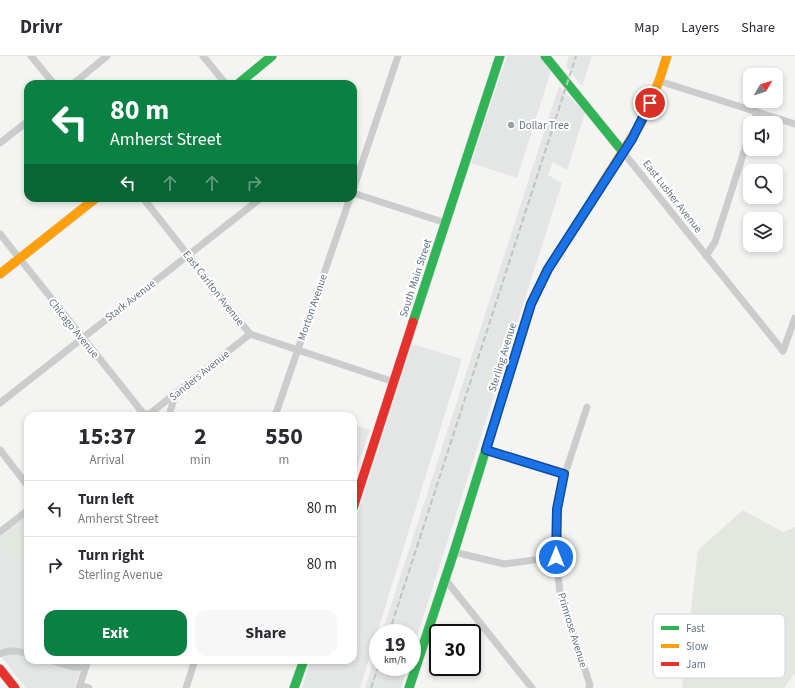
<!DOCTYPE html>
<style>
:root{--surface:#fff;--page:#f7f7f7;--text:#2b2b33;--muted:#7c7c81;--line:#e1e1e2;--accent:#0b8043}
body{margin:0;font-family:"Source Sans 3",sans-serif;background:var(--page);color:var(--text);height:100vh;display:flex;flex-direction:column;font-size:15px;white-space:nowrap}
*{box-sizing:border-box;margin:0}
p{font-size:13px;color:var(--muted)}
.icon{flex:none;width:22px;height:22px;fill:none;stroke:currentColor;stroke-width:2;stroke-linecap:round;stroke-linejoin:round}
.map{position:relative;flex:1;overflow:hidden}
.drawer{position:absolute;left:24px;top:356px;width:333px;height:252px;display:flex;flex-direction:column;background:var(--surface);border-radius:12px;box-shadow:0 2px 6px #0003}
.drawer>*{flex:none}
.guide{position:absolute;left:24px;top:24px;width:333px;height:122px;border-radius:12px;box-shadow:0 2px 6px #0003;background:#0b8043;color:#fff;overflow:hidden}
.needle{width:26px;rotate:52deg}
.tools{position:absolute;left:743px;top:12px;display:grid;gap:8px}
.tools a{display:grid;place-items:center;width:40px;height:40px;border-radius:8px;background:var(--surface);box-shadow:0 2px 6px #0003;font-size:20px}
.speed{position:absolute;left:369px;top:568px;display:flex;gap:8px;font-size:20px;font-weight:700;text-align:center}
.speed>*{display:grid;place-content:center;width:52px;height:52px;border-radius:50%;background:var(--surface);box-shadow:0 2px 6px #0003;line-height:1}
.speed small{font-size:10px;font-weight:400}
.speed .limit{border:2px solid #111;border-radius:6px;background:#fff;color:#111}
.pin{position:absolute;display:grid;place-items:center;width:34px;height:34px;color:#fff;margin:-17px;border:2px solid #fff;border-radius:50%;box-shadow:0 1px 4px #0007}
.me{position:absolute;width:44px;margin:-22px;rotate:0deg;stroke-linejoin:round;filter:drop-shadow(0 0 3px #0008)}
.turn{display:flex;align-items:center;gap:14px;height:84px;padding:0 20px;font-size:18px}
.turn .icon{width:52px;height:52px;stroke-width:2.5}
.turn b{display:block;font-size:28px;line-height:34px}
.lanes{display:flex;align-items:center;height:38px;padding:0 20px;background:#0003;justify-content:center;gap:20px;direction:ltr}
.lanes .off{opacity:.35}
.eta{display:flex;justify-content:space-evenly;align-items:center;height:68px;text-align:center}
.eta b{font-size:24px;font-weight:700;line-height:28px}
.action{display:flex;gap:8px;margin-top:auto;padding:8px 20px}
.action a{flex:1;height:46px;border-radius:12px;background:var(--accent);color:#fff;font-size:16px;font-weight:700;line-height:46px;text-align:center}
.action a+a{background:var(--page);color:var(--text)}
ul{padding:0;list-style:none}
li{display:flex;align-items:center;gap:12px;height:56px;padding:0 20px;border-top:1px solid var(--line)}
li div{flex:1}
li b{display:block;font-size:15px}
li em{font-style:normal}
header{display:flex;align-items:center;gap:24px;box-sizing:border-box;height:56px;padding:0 20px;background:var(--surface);border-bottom:1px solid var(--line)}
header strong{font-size:19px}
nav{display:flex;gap:22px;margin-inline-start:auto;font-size:14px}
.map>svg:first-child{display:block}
.built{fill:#e4e6e5}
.green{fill:#e4e7e0}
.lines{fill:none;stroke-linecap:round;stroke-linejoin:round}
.fast-casing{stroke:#d0d2d2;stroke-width:10}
.slow-casing{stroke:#d0d2d2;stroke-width:10}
.jam-casing{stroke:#d0d2d2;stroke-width:10}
.street{stroke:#cbcdcd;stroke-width:7}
.fast{stroke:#30b455;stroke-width:9}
.slow{stroke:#ff9f0a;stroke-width:9}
.jam{stroke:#e5322d;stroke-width:9}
.rail{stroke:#c1c3c3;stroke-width:2;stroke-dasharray:6 3;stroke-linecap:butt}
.route-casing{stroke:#114b97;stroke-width:10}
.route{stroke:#1a73e8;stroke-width:7}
.poi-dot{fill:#96a1aa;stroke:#fff;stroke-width:1.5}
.labels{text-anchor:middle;stroke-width:4;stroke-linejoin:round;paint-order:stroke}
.poi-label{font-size:11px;fill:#647583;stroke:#fff;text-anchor:start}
.street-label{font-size:11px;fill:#647583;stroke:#fff}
.key{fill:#fff;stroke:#d0d6da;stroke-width:1}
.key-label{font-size:11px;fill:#647583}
</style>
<header>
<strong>Drivr</strong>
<nav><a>Map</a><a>Layers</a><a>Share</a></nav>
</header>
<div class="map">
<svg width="795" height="632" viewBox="0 0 795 632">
<rect width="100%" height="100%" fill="#f4f4f2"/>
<path class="built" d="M507,0h32l12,15 -34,107 -46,-15z
M569,0h23l-10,30 -16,-20z
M559,30l26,27 -18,57 -14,-8 -5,13 14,8 -150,469v-19h-30z
M412,288l50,15 -102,329h-58l9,-28h42v-132z
M353,368l17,6 -16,47 -1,-1z
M28,459v145h56l-10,28h-48l-26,-33v-118z
M378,590v21h29l-6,21h-36z"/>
<path class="green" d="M743,454l40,22 12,-5v146l-11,15h-102l16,-138z
M28,464v31l-11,14 -17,-19v-3z"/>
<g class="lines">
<g class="fast-casing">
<path id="fast" d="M545,0l78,96
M238,28l34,-28
M413,266l87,-266
M294,632l10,-28
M409,632l45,-136 77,-248 17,-35 48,-75"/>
</g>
<g class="slow-casing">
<path id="slow" d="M596,138l45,-71 18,-42 8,-25
M0,218l96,-76"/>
</g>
<g class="jam-casing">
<path id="jam" d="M353,452l60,-186
M0,613l15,19"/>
</g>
<path class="street" d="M31,0l23,28
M203,0l23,28
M659,25l136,43
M73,28l34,-28
M753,67l4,-11
M0,87l28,-22
M623,96l160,199 12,-33
M353,134l45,-134
M353,137l93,30
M143,142l107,136 144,48
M0,178l143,179 11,3
M706,200l9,-14 35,-109
M0,347l261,-205
M587,351l-25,76 -5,26 -1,48 4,36 30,92 -1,3
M147,360l103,-82
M169,360l6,-21
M275,360l75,-218
M0,394l28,36
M486,394l78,25
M0,476l28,-22
M454,496l50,12 52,-7
M445,523l87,109
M0,598c9,-5 18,-3 28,0
M50,604l23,7h13
M80,629l9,3
M79,632l9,-28
M186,632l9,-28"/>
<use href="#fast" class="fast"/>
<use href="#slow" class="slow"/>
<use href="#jam" class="jam"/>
<path class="rail" d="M389,577l187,-577
M371,632l7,-21"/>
</g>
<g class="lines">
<g class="route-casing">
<path id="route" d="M556,501l1,-48 7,-35 -78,-24 45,-146 17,-35 84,-130 18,-36"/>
</g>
<use href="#route" class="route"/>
</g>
<circle class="poi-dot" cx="511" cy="69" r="4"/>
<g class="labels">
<g class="poi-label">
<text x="519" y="73">Dollar Tree</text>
</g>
<g class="street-label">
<text transform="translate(673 140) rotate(52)" y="4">East Lusher Avenue</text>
<text transform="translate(415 222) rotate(-72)" y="4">South Main Street</text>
<text transform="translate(214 232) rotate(52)" y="4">East Carlton Avenue</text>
<text transform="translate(130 244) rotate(-38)" y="4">Stark Avenue</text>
<text transform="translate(312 251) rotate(-71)" y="4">Morton Avenue</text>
<text transform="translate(74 272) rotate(51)" y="4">Chicago Avenue</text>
<text transform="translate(502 301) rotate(-73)" y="4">Sterling Avenue</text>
<text transform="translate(199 319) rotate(-39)" y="4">Sanders Avenue</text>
<text transform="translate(573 574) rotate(73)" y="4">Primrose Avenue</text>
</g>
</g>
<rect x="653" y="558" width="132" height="64" rx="6" class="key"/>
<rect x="661" y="570" width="18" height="4" fill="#30b455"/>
<rect x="661" y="588" width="18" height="4" fill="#ff9f0a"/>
<rect x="661" y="606" width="18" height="4" fill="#e5322d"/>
<g class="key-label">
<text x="686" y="576">Fast</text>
<text x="686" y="594">Slow</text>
<text x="686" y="612">Jam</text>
</g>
</svg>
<div class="tools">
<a><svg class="needle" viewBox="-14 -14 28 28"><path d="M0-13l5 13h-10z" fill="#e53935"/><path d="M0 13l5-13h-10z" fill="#7c7c81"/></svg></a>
<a><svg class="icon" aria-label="sound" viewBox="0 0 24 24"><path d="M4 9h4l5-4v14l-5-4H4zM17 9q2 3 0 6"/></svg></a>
<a><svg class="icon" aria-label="search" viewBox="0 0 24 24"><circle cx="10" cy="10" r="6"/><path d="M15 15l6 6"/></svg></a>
<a><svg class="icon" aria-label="layers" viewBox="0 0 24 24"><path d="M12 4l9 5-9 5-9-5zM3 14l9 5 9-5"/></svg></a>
</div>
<div class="speed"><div>19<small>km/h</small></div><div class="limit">30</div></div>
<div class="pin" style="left:650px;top:47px;background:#d93025"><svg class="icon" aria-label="arrive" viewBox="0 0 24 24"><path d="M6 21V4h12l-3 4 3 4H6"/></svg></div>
<svg class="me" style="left:556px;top:501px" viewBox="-20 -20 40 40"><circle r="17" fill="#1a73e8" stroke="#fff" stroke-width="3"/><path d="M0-11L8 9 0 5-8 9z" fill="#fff"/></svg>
<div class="guide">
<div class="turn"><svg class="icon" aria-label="left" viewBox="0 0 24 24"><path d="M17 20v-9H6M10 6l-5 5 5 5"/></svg><div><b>80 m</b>Amherst Street</div></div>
<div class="lanes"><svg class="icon" aria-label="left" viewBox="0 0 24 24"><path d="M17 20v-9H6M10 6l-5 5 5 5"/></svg><svg class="icon off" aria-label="ahead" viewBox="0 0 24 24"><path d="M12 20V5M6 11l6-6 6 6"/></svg><svg class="icon off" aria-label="ahead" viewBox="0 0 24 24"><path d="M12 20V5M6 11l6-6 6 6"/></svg><svg class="icon off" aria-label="right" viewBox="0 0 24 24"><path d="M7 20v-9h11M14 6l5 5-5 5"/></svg></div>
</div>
<section class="drawer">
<div class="eta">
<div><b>15:37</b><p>Arrival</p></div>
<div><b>2</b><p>min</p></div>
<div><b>550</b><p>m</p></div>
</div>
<ul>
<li><svg class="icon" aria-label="left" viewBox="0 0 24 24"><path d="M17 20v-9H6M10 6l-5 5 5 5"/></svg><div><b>Turn left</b><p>Amherst Street</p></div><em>80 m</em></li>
<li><svg class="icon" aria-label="right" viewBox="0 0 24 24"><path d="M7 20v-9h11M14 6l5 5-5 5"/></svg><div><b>Turn right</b><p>Sterling Avenue</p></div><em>80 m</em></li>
</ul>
<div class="action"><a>Exit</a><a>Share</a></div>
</section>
</div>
